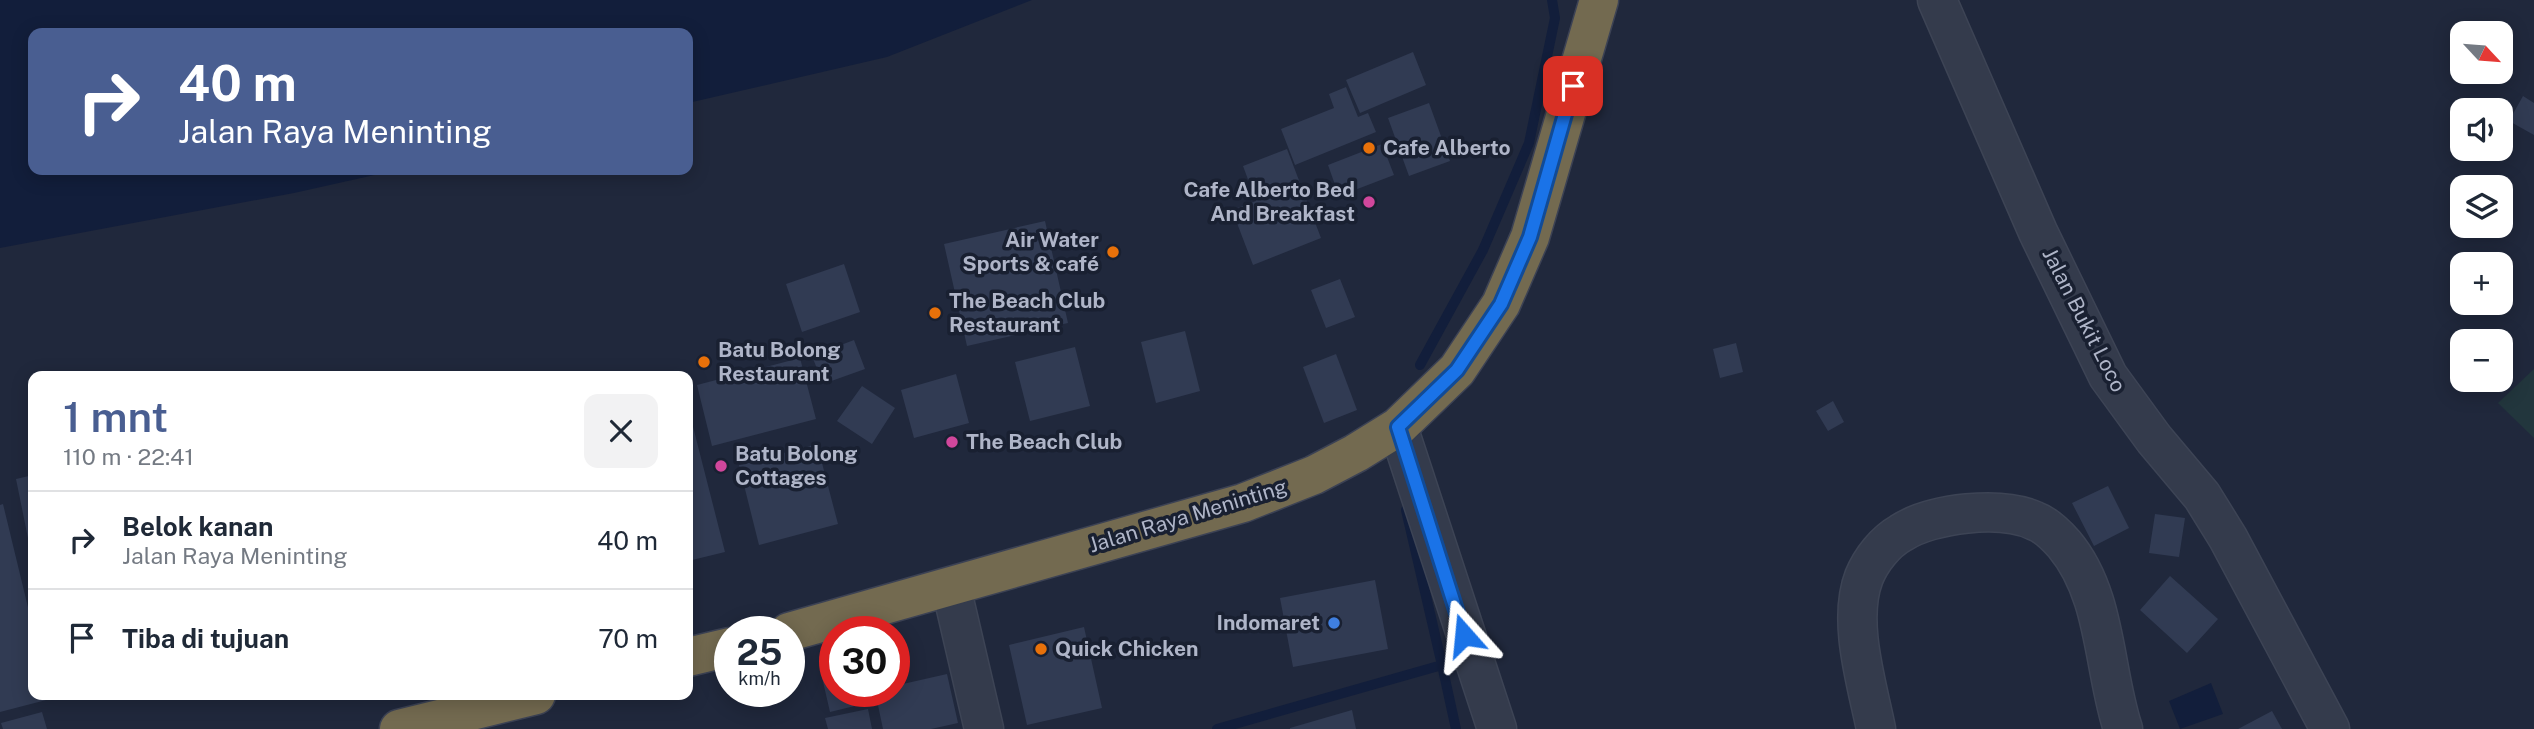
<!DOCTYPE html>
<html lang="id">
<meta charset="utf-8">
<style>
:root{--surface:#fff;--page:#f2f2f3;--text:#1f2937;--muted:#747a83;--line:#e0e1e3;--accent:#495e91}
body{margin:0;font-family:"Public Sans",sans-serif;background:var(--page);color:var(--text);height:100vh;display:flex;flex-direction:column;font-size:26px;white-space:nowrap}
*{box-sizing:border-box;margin:0}
p{font-size:23px;color:var(--muted)}
.icon{flex:none;width:38px;height:38px;fill:none;stroke:currentColor;stroke-width:2;stroke-linecap:round;stroke-linejoin:round}
.map{position:relative;flex:1;overflow:hidden}
.drawer{position:absolute;left:28px;top:371px;width:665px;height:329px;display:flex;flex-direction:column;background:var(--surface);border-radius:14px;box-shadow:0 4px 18px #0003}
.drawer>*{flex:none}
.guide{position:absolute;left:28px;top:28px;width:665px;height:147px;border-radius:14px;box-shadow:0 4px 18px #0003;background:#495e91;color:#fff;overflow:hidden}
.needle{width:46px;rotate:116deg}
.fabs{position:absolute;left:2450px;top:21px;display:grid;gap:14px}
.fabs a{display:grid;place-items:center;width:63px;height:63px;border-radius:14px;background:var(--surface);box-shadow:0 4px 18px #0003;font-size:35px}
.speed{position:absolute;left:714px;top:616px;display:flex;gap:14px;font-size:35px;font-weight:700;text-align:center}
.speed>*{display:grid;place-content:center;width:91px;height:91px;border-radius:50%;background:var(--surface);box-shadow:0 4px 18px #0003;line-height:1}
.speed small{font-size:18px;font-weight:400}
.speed .limit{border:10px solid #d22;background:#fff;color:#111}
.pin{position:absolute;display:grid;place-items:center;width:60px;height:60px;color:#fff;margin:-30px;border-radius:14px;box-shadow:0 4px 10px #0006}
.me{position:absolute;width:77px;margin:-38px;rotate:342deg;stroke-linejoin:round;filter:drop-shadow(0 0 5px #0008)}
.turn{display:flex;align-items:center;gap:24px;height:147px;padding:0 35px;font-size:32px}
.turn .icon{width:91px;height:91px;stroke-width:2.5}
.turn b{display:block;font-size:49px;line-height:60px}
.round{display:grid;place-items:center;flex:none;width:74px;height:74px;border-radius:14px;background:var(--page)}
.overview{display:flex;align-items:center;justify-content:space-between;height:119px;padding:0 35px}
h1{font-size:42px;font-weight:600;line-height:52px;color:var(--accent)}
ul{padding:0;list-style:none}
li{display:flex;align-items:center;gap:21px;height:98px;padding:0 35px;border-top:2px solid var(--line)}
li div{flex:1}
li b{display:block;font-size:26px}
li em{font-style:normal}
.map>svg:first-child{display:block}
.green{fill:#22363d}
.water{fill:#121e3b}
.lines{fill:none;stroke-linecap:round;stroke-linejoin:round}
.stream{stroke:#121e3b;stroke-width:10}
.building{fill:#313b53}
.minor-casing{stroke:#3d4455;stroke-width:41}
.highway-casing{stroke:#3c4254;stroke-width:41}
.minor{stroke:#343b4c;stroke-width:38}
.highway{stroke:#736a50;stroke-width:38}
.route-casing{stroke:#114b97;stroke-width:18}
.route{stroke:#1a73e8;stroke-width:12}
.food-dot{fill:#e8710a;stroke:#192031;stroke-width:2.5}
.hotel-dot{fill:#d1479c;stroke:#192031;stroke-width:2.5}
.shop-dot{fill:#3f7fe0;stroke:#192031;stroke-width:2.5}
.labels{text-anchor:middle;stroke-width:7;stroke-linejoin:round;paint-order:stroke}
.poi-label{font-size:21px;font-weight:bold;fill:#afb5c8;stroke:#192031;text-anchor:start}
.street-label{font-size:21px;fill:#afb5c8;stroke:#192031}
</style>
<div class="map">
<svg width="2534" height="729" viewBox="0 0 2534 729">
<rect width="100%" height="100%" fill="#20283c"/>
<path class="green" d="M2534,369v69l-36,-35z"/>
<path class="water" d="M0,0h1032l-145,57 -199,46v-70h-655v137h364l-103,23 -294,55z
M2211,683l12,31 -43,15 -11,-28z"/>
<g class="lines">
<path class="stream" d="M1420,365l63,-115 46,-107 26,-125 -3,-18
M1442,665l14,64
M1217,729l225,-64 -36,-155"/>
</g>
<path class="building" d="M1413,52l13,33 -66,28 -14,-33z
M1346,87l12,30 10,-4 8,19 -81,33 -14,-36 53,-21 -5,-14z
M2523,96l11,7v32l-25,-14z
M1429,103l21,58 -41,15 -21,-58z
M1382,144l12,31 -55,21 -11,-31z
M1287,149l34,89 -68,27 -21,-55 24,-9 -13,-35z
M1045,221l23,102 -101,23 -23,-102z
M844,264l16,48 -58,20 -16,-48z
M1340,279l15,38 -29,11 -15,-38z
M1185,331l15,60 -44,12 -15,-61z
M854,340l11,29 -42,15 -11,-28z
M1736,343l7,29 -23,6 -7,-29z
M1075,347l15,59 -60,15 -15,-59z
M1336,354l21,56 -33,13 -21,-56z
M800,358l16,61 -104,27 -15,-61z
M956,374l13,49 -55,15 -13,-48z
M862,386l33,22 -23,36 -35,-23z
M1833,401l11,21 -16,9 -12,-20z
M688,407l37,145 -37,9z
M817,444l21,80 -79,21 -20,-80z
M33,475v82l-1,1 -16,-79z
M2108,486l21,42 -35,18 -22,-43z
M3,504l30,124v67h16l1,4 -50,13v-207z
M2155,514l30,4 -6,39 -30,-4z
M2170,576l48,43 -31,34 -47,-43z
M1375,580l13,69 -95,18 -13,-69z
M1084,627l18,81 -75,17 -18,-80z
M835,671v20h25l3,13 -33,8 -9,-39z
M947,674l11,49 -27,6h-48l-8,-38h19v-5z
M868,709l4,20h-44l-3,-11z
M1352,710l4,19h-66v-1z
M2272,711l10,18h-44z
M42,712l5,17h-44l-2,-6z"/>
<g class="lines">
<g class="minor-casing">
<path id="minor" d="M1937,0l101,232 70,144 46,63 48,57 26,42 102,191
M1398,427l99,302
M951,587l33,142
M1876,729c-9,-45 -29,-108 -12,-152 7,-17 21,-35 37,-44 31,-20 100,-28 134,-12 11,4 21,14 29,23 43,51 39,124 59,185"/>
</g>
<g class="highway-casing">
<path id="highway" d="M789,632l454,-129 71,-28 42,-22 42,-26 59,-57 44,-66 29,-67 69,-237
M688,657l42,-10
M399,729l137,-34"/>
</g>
<use href="#minor" class="minor"/>
<use href="#highway" class="highway"/>
</g>
<g class="lines">
<g class="route-casing">
<path id="route" d="M1464,635l-66,-208 59,-57 44,-66 29,-67 43,-151"/>
</g>
<use href="#route" class="route"/>
</g>
<g class="food-dot">
<circle cx="1369" cy="148" r="7"/>
<circle cx="1113" cy="252" r="7"/>
<circle cx="935" cy="313" r="7"/>
<circle cx="704" cy="362" r="7"/>
<circle cx="1041" cy="649" r="7"/>
</g>
<g class="hotel-dot">
<circle cx="1369" cy="202" r="7"/>
<circle cx="952" cy="442" r="7"/>
<circle cx="721" cy="466" r="7"/>
</g>
<circle class="shop-dot" cx="1334" cy="623" r="7"/>
<g class="labels">
<g class="poi-label">
<text x="1383" y="155">Cafe Alberto</text>
<text x="1355" y="197" text-anchor="end">Cafe Alberto Bed<tspan x="1355" dy="24">And Breakfast</tspan></text>
<text x="1099" y="247" text-anchor="end">Air Water<tspan x="1099" dy="24">Sports &amp; café</tspan></text>
<text x="949" y="308">The Beach Club<tspan x="949" dy="24">Restaurant</tspan></text>
<text x="718" y="357">Batu Bolong<tspan x="718" dy="24">Restaurant</tspan></text>
<text x="966" y="449">The Beach Club</text>
<text x="735" y="461">Batu Bolong<tspan x="735" dy="24">Cottages</tspan></text>
<text x="1320" y="630" text-anchor="end">Indomaret</text>
<text x="1055" y="656">Quick Chicken</text>
</g>
<g class="street-label">
<text transform="translate(2084 320) rotate(63)" y="7">Jalan Bukit Loco</text>
<text transform="translate(1188 516) rotate(-17)" y="7">Jalan Raya Meninting</text>
</g>
</g>
</svg>
<div class="fabs">
<a><svg class="needle" viewBox="-14 -14 28 28"><path d="M0-13l5 13h-10z" fill="#e53935"/><path d="M0 13l5-13h-10z" fill="#747a83"/></svg></a>
<a><svg class="icon" aria-label="sound" viewBox="0 0 24 24"><path d="M4 9h4l5-4v14l-5-4H4zM17 9q2 3 0 6"/></svg></a>
<a><svg class="icon" aria-label="layers" viewBox="0 0 24 24"><path d="M12 4l9 5-9 5-9-5zM3 14l9 5 9-5"/></svg></a>
<a>+</a>
<a>−</a>
</div>
<div class="speed"><div>25<small>km/h</small></div><div class="limit">30</div></div>
<div class="pin" style="left:1573px;top:86px;background:#d93025"><svg class="icon" aria-label="arrive" viewBox="0 0 24 24"><path d="M6 21V4h12l-3 4 3 4H6"/></svg></div>
<svg class="me" style="left:1464px;top:635px" viewBox="-20 -20 40 40"><path d="M0-17L14 15 0 8-14 15z" fill="#1a73e8" stroke="#fff" stroke-width="4"/></svg>
<div class="guide">
<div class="turn"><svg class="icon" aria-label="right" viewBox="0 0 24 24"><path d="M7 20v-9h11M14 6l5 5-5 5"/></svg><div><b>40 m</b>Jalan Raya Meninting</div></div>
</div>
<section class="drawer">
<div class="overview"><div><h1>1 mnt</h1><p>110 m · 22:41</p></div><a class="round"><svg class="icon" aria-label="close" viewBox="0 0 24 24"><path d="M6 6l12 12M18 6L6 18"/></svg></a></div>
<ul>
<li><svg class="icon" aria-label="right" viewBox="0 0 24 24"><path d="M7 20v-9h11M14 6l5 5-5 5"/></svg><div><b>Belok kanan</b><p>Jalan Raya Meninting</p></div><em>40 m</em></li>
<li><svg class="icon" aria-label="arrive" viewBox="0 0 24 24"><path d="M6 21V4h12l-3 4 3 4H6"/></svg><div><b>Tiba di tujuan</b></div><em>70 m</em></li>
</ul>
</section>
</div>
